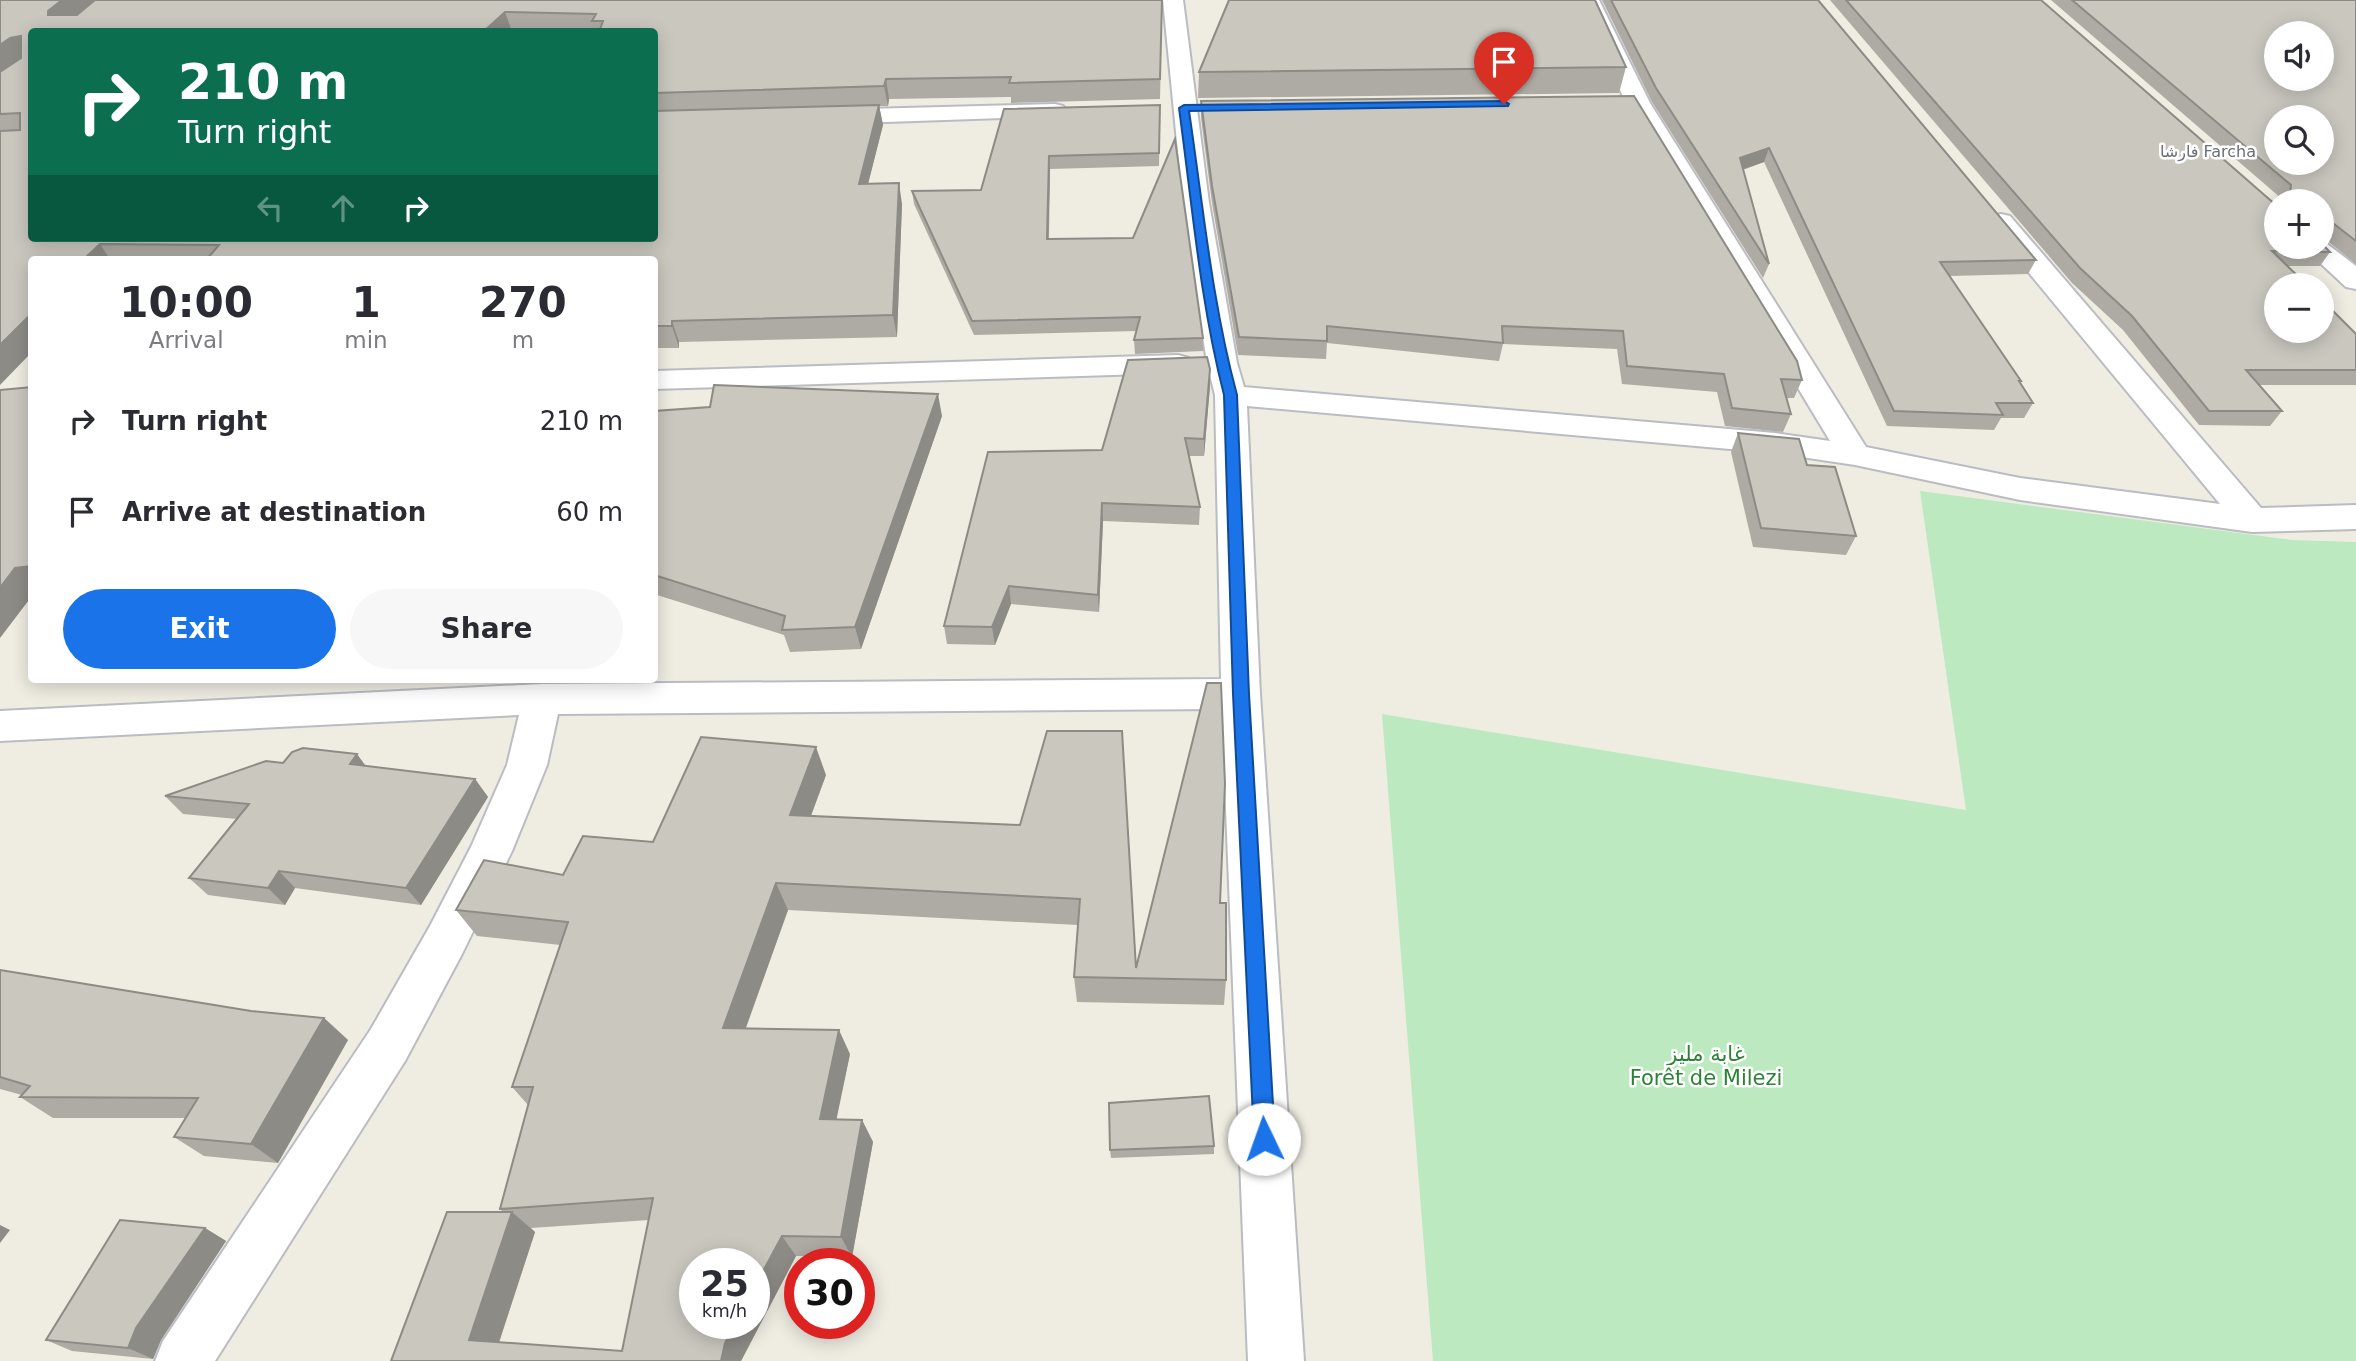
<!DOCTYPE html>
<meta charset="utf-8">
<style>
:root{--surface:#fff;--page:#f7f7f7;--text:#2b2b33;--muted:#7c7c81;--accent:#1a73e8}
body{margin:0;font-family:"DejaVu Sans",Cairo,sans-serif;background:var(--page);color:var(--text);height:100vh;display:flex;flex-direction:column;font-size:26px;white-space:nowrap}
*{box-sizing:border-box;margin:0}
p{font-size:23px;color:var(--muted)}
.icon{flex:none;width:38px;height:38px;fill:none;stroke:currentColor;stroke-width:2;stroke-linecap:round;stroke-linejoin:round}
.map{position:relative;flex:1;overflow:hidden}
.side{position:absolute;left:28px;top:256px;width:630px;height:427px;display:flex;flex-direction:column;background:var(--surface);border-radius:7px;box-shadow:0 4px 18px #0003}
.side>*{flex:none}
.guide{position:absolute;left:28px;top:28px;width:630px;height:214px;border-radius:7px;box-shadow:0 4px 18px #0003;background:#0b6e4f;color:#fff;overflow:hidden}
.fabs{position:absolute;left:2264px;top:21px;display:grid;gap:14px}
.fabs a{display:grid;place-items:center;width:70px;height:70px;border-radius:50%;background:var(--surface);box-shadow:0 4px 18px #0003;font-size:35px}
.speed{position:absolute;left:679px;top:1248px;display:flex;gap:14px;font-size:35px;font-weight:700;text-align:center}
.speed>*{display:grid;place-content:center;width:91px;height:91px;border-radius:50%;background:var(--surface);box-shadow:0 4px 18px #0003;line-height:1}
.speed small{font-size:18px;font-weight:400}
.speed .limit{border:10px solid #d22;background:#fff;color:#111}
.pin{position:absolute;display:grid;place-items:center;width:60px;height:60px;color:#fff;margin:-72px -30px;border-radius:50% 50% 50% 0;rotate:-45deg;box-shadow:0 0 7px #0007}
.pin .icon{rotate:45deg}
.me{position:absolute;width:77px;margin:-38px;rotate:357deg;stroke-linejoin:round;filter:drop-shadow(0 0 5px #0008)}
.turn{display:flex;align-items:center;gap:24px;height:147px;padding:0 35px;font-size:32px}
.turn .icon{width:91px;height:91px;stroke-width:2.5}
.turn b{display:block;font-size:49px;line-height:60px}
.lanes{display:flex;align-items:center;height:66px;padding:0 35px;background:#0003;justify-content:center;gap:35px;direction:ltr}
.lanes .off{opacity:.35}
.eta{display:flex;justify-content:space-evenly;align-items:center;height:119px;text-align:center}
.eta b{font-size:42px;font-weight:700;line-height:49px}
.button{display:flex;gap:14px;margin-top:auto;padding:14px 35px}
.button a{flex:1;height:80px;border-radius:42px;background:var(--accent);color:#fff;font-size:28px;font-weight:700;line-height:80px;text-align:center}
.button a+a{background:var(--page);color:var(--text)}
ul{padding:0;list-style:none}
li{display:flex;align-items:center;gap:21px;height:91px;padding:0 35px}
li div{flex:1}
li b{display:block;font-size:26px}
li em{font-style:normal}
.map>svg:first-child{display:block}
.green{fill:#bce9bf}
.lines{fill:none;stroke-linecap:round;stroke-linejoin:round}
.street-casing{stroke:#babcc2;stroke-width:4}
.street{fill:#fff;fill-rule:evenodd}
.wall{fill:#aeaba4;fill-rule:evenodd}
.shaded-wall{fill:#8d8b86}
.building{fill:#cac7bf;stroke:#8d8b86;stroke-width:2;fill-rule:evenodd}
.route{fill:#1a73e8;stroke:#114b97;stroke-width:2}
.labels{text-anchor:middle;stroke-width:5;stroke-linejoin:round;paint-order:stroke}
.far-neighbourhood-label{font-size:16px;fill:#6b7077;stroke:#fff}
.near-park-label{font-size:21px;fill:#2c8236;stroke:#fff}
</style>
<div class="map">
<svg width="2356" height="1361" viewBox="0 0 2356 1361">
<rect width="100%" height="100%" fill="#efede2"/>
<path class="green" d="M1920,491l372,49 64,2v819h-923l-51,-647 584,96z"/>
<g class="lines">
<g class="street-casing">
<path id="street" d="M1163,0h20l26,203 28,160 7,24 531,46 55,8 -204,-338 -47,-103h20l51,103 216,344 154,31 200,26 -228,-276 -4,-6 4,-6 9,-2 9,2 251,292 95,-3v24l-104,3 -232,-32 -165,-35 -80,-12 -528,-47 13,288 44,667h-56l-26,-652 -664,5 -11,51 -35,86 -50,103 -57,107 -190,300h-60l8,-20 208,-312 59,-103 41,-79 36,-82 12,-50 -519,26v-30l542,-27 679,-5 -6,-284 -8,-32 -24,-160z
M1055,104l8,2 4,5 -4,5 -235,8 -8,-2 -4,-5 4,-5 8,-2z
M2322,240l34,26v23l-10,-2 -43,-40h19z
M1178,355l11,3 4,6 -4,6 -11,3 -524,16v-18z"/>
</g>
<use href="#street" class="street"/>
</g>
<path class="wall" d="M0,0l1162,17 -2,82 -149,4v-6l-122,2 -1,7h-9l4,19 -15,58 34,21 -5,133 -218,5v6h-25v-89h-622l-32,126zM32,32h622v206h-622z
M1602,0h216l218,260 -8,14 -78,2 71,105 -1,2 13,20 -9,15h-23l-7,12 -107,-4 -123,-264 -21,8 26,94 -6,14 -111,-176z
M1830,0h211l235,206 54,46 -10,14h-33l69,68v51h-98l24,26 -12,15 -71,-1 -76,-95 -51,-47z
M2051,0h305v264l-32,-26 -2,2v-39h-41l1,-2z
M1626,67l-7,26 -421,5 1,-26z
M1201,101l601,279 -8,18h-7l4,16 -8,18 -58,-6 -8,-34 -95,-8 -5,-35 -114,-5 -4,17 -172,-18 -1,16 -88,-4 -26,-152 -11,-85z
M1160,105l-1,61 -109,3 -1,70 154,99v13l-68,3 -1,-14 3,-9 -163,4 -60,-131 -2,-13 69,-1 23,-81z
M1210,369v17l-6,70h-16l12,51 -1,18 -96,-4 -4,91 -88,-8 -16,41 -48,-1 -3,-18 158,-176z
M654,411l288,5 -81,233 -71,3 -6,-17 -130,-41z
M1738,433l69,32 49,71 -10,19 -93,-8 -22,-95z
M283,763l83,3 109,13 13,18 -67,108 -126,-17 -10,17 -77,-10 -19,-17 48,-59 -54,-5 -18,-18z
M826,775l-15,41 209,9 116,143 84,-65 6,77 -2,25 -147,-3 -3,-25 4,-52 -290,-15 -42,118 104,26 -14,65 26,1 11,22 -21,115 -56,-1 -55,105h-350l112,-149 -3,-3 28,-104 -16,-18 48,-142 -83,-9 -21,-26 107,-35 90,-33zM649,1220l-27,131 -123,-8 36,-111 -4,-4z
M0,970l251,41 73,7 24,22 -70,123 -74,-7 -30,-19 11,-19h-132l-33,-21 2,-2 -22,-6z
M1214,1146v8l-103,4 -1,-8z
M205,1228l21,13 -65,99 -8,19 -81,-8 -26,-11z"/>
<path class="shaded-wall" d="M62,0h35l-37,30 -12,-15v-4z
M505,12l7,20h-29z
M21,36l11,16 -32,22v-29l10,-7z
M886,79l3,20 -1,7 -4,-20z
M879,105l4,20 -20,79 -4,-20z
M1769,148l-5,14 -29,10 5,-14z
M1049,156l1,13 -2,83 -1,-13z
M899,183l3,21 -5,133 -4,-22z
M100,244l10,15h-26z
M32,313v39l-32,33v-40z
M672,321l7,21v6l-7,-22z
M1210,369v17l-6,70v-17z
M938,394l4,22 -81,233 -6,-22z
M1102,503l1,18 -4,91 -1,-17z
M32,566v30l-32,42v-50l15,-20z
M1009,586l2,18 -16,41 -3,-18z
M816,747l10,28 -25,67 -11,-27z
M357,754l14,19 -21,-9z
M475,779l13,18 -67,108 -15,-17z
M279,871l16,17 -10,17 -17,-17z
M776,883l12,27 -51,142 -14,-24z
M324,1018l24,22 -70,123 -27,-19z
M839,1030l11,24 -18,87 -12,-22z
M862,1120l11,22 -21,115 -11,-20z
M512,1212l23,20 -41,125 -25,-17z
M0,1225l10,5 -10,13z
M205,1228l21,13 -65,99 -8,19 -25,-11 8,-20z
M782,1236l14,20 -55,105h-20l4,-18 11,-20h18v-35z"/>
<path class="building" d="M0,0h62l-14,11v4h29l18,-15h1067l-2,79 -151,4 2,-6 -125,2 -2,7 -230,7v-61h-55l4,-11h-11l4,-7 -91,-2 -22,20h-451v206h622v-127l225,-6 -20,79 40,-1 -6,132 -221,6v5h-18v-67h-447l12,-14 -119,-1 -16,15h-52v54l-32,32v-214l20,-1v-17l-20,1v-42l21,-14v-22l-11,2 -10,7z
M1229,0h366l31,67 -427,5z
M1611,0h207l218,260 -96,2 81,119h-2l14,22h-37l7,12 -109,-4 -125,-263 -29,10 29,106 -113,-176z
M1846,0h195l236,206v41h45v-3l8,8 -58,-1 35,34h-30v46h45v-31l34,34v36h-110l36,41h-73l-77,-95 -52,-48z
M2072,0h284v241l-22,-17h-4v6h-8v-29h-33l2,-16zM2277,33h45v46h-45zM2277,117h45v46h-45z
M1634,96l163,265 5,19 -21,-1 10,35 -59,-6 -8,-34 -97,-8 -4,-35 -121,-5 1,17 -176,-17v15l-88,-4 -27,-151 -11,-85z
M1160,105l-1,48 -110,3 -2,83 86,-1 42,-99 28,199 -69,2 6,-23 -168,4 -60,-130 69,-1 23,-81z
M1207,357l3,12 -6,70 -19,-1 15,69 -98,-4 -4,92 -89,-9 -17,41 -48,-1 44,-174 114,-2 26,-90z
M714,385l224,9 -83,233 -73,3 3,-14 -131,-41v-164l56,-4z
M32,387v179l-17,2 -15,20v-198z
M1738,433l61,6 8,26 28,2 21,69 -95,-8z
M1207,683h14l4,101 -5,119h6v77l-152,-3 6,-78 -304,-16 -53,145 116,2 -19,89 42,1 -21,117 -59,-1 -28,52v-24h-59v59h41l-11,20 -4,18h-330l56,-149h65l-43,128 153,11 31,-153 -153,11 33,-122h-21l56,-165 -112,-12 28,-50 79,15 20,-39 70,6 48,-105 115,10 -26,68 230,10 27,-94h75l14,237z
M303,748l54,6 -7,10 125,15 -69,109 -127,-17 -11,17 -79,-10 60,-74 -84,-8 101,-35 17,2 9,-11z
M0,970l251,41 73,7 -73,126 -77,-7 24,-39 -178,-1 10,-11 -30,-9z
M1209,1096l5,50 -104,4 -1,-47z
M120,1220l85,8 -69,100 -8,20 -82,-8z"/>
<path class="route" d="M1504,101l5,3 -1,2 -319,5c14,94 23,192 48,284l12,299 26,445 -3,7 -8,3 -7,-3 -3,-7 -21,-445 -9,-299c-24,-93 -32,-192 -45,-287l5,-3z"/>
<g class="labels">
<g class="far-neighbourhood-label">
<text x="2208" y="157">فارشا Farcha</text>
</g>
<g class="near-park-label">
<text x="1706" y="1061">غابة مليز<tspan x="1706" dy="24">Forêt de Milezi</tspan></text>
</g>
</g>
</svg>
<div class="fabs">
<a><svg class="icon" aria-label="sound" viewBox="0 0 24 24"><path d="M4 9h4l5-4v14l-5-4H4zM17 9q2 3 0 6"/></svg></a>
<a><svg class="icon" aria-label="search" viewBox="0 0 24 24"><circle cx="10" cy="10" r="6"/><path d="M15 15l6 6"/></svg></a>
<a>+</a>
<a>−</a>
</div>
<div class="speed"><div>25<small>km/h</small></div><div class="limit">30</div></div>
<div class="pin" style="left:1504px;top:104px;background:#d93025"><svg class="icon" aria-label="arrive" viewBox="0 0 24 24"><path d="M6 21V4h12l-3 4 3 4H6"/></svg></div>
<svg class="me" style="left:1264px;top:1139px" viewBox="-20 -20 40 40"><circle r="19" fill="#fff"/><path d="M0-13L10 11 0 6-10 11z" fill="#1a73e8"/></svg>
<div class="guide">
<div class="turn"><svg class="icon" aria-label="right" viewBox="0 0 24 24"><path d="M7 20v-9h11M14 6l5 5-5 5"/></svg><div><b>210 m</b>Turn right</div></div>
<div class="lanes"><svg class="icon off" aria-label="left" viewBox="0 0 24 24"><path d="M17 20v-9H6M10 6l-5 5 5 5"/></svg><svg class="icon off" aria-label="ahead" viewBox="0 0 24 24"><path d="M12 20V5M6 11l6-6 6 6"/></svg><svg class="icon" aria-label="right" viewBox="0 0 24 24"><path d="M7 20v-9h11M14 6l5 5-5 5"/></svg></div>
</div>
<section class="side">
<div class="eta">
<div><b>10:00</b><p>Arrival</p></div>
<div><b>1</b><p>min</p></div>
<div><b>270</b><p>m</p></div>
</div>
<ul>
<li><svg class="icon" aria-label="right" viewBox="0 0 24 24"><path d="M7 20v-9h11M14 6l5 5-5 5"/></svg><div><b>Turn right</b></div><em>210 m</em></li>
<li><svg class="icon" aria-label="arrive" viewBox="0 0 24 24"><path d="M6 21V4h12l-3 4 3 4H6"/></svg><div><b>Arrive at destination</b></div><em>60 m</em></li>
</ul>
<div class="button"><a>Exit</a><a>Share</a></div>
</section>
</div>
